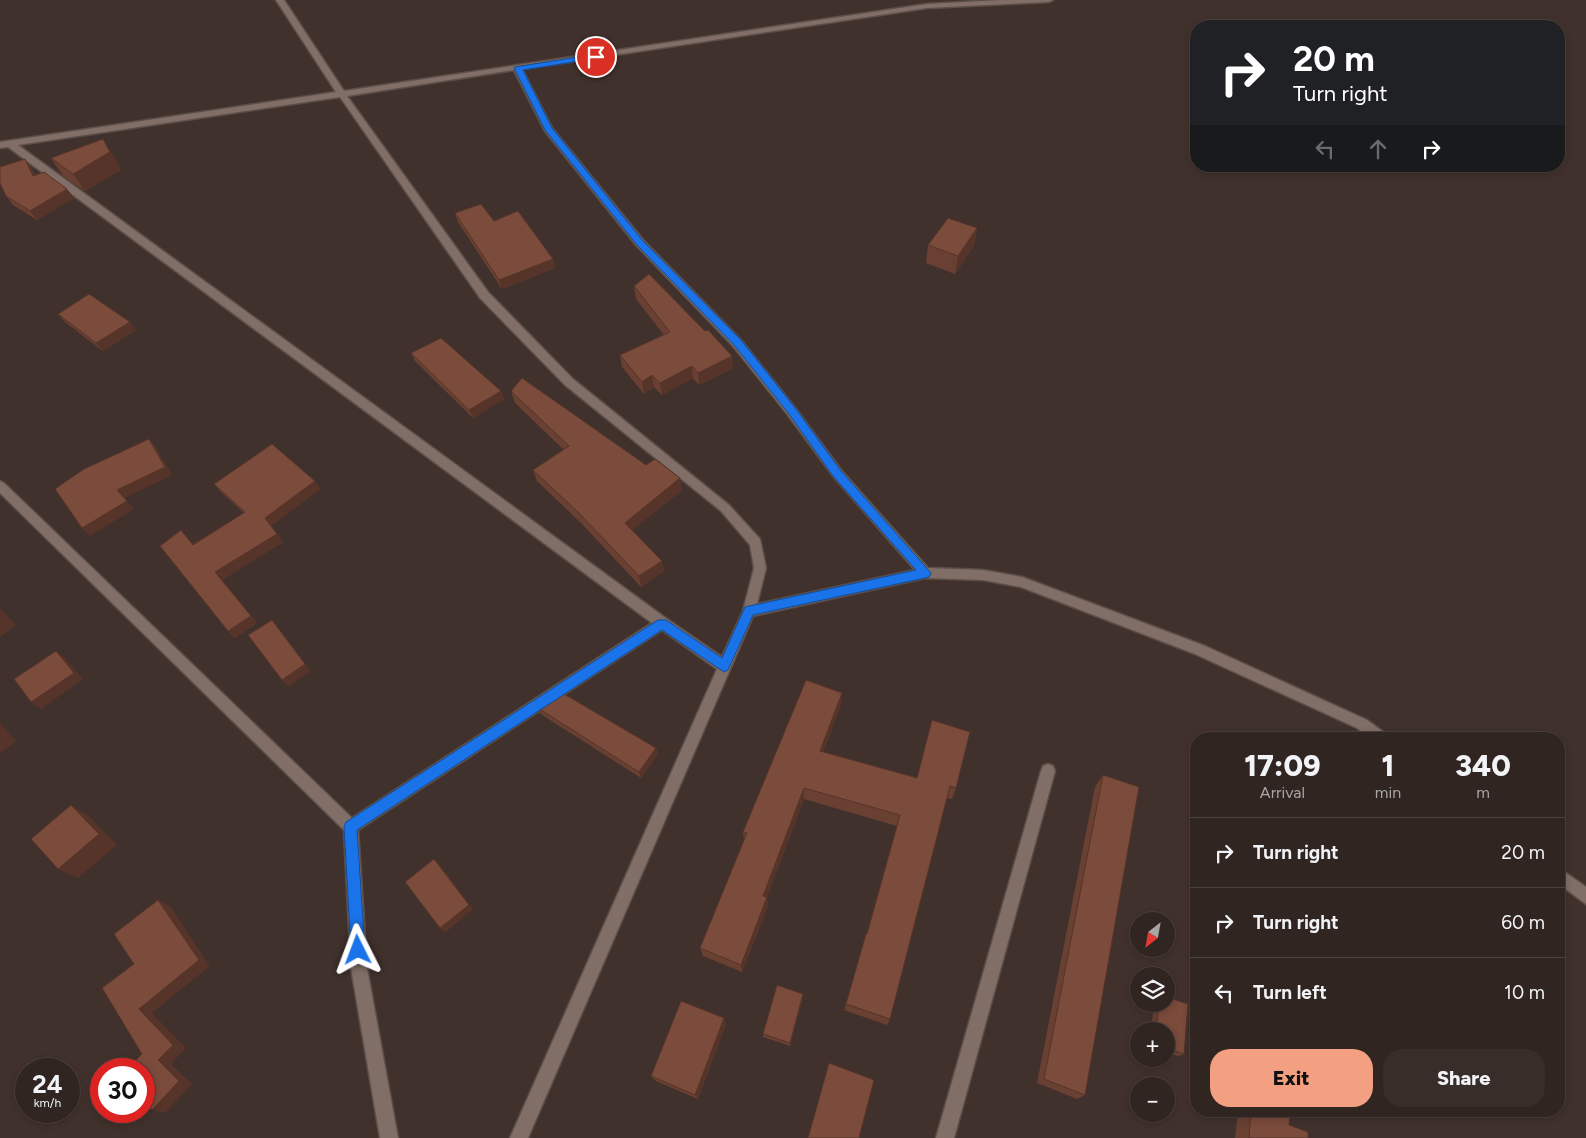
<!DOCTYPE html>
<meta charset="utf-8">
<style>
:root{--surface:#312521;--page:#392d2a;--text:#f1f3f6;--muted:#a8a5a5;--line:#4c423f;--accent:#f39f82}
body{margin:0;font-family:Figtree,sans-serif;background:var(--page);color:var(--text);height:100vh;display:flex;flex-direction:column;font-size:19px;white-space:nowrap}
*{box-sizing:border-box;margin:0}
p{font-size:16px;color:var(--muted)}
.icon{flex:none;width:28px;height:28px;fill:none;stroke:currentColor;stroke-width:2;stroke-linecap:round;stroke-linejoin:round}
.map{position:relative;flex:1;overflow:hidden}
.drawer{position:absolute;left:1190px;top:732px;width:375px;height:385px;display:flex;flex-direction:column;background:var(--surface);border-radius:20px;box-shadow:0 2px 8px #0003,0 0 0 1px var(--line)}
.drawer>*{flex:none}
.banner{position:absolute;left:1190px;top:20px;width:375px;height:152px;border-radius:20px;box-shadow:0 2px 8px #0003,0 0 0 1px var(--line);background:#202124;color:#fff;overflow:hidden}
.needle{width:32px;rotate:211deg}
.buttons{position:absolute;left:1130px;top:912px;display:grid;gap:10px}
.buttons a{display:grid;place-items:center;width:45px;height:45px;border-radius:50%;background:var(--surface);box-shadow:0 2px 8px #0003,0 0 0 1px var(--line);font-size:25px}
.speed{position:absolute;left:15px;top:1058px;display:flex;gap:10px;font-size:25px;font-weight:700;text-align:center}
.speed>*{display:grid;place-content:center;width:65px;height:65px;border-radius:50%;background:var(--surface);box-shadow:0 2px 8px #0003,0 0 0 1px var(--line);line-height:1}
.speed small{font-size:12px;font-weight:400}
.speed .limit{border:8px solid #d22;background:#fff;color:#111}
.pin{position:absolute;display:grid;place-items:center;width:42px;height:42px;color:#fff;margin:-21px;border:2px solid #fff;border-radius:50%;box-shadow:0 1px 5px #0007}
.me{position:absolute;width:55px;margin:-28px;rotate:357deg;stroke-linejoin:round;filter:drop-shadow(0 0 4px #0008)}
.turn{display:flex;align-items:center;gap:18px;height:105px;padding:0 20px;font-size:22px}
.turn .icon{width:65px;height:65px;stroke-width:2.5}
.turn b{display:block;font-size:35px;line-height:42px}
.lanes{display:flex;align-items:center;height:48px;padding:0 20px;background:#0003;justify-content:center;gap:25px;direction:ltr}
.lanes .off{opacity:.35}
.eta{display:flex;justify-content:space-evenly;align-items:center;height:85px;text-align:center}
.eta b{font-size:30px;font-weight:800;line-height:35px}
.primary-button{display:flex;gap:10px;margin-top:auto;padding:10px 20px}
.primary-button a{flex:1;height:58px;border-radius:20px;background:var(--accent);color:#111;font-size:20px;font-weight:800;line-height:58px;text-align:center}
.primary-button a+a{background:var(--page);color:var(--text)}
ul{padding:0;list-style:none}
li{display:flex;align-items:center;gap:15px;height:70px;padding:0 20px;border-top:1px solid var(--line)}
li div{flex:1}
li b{display:block;font-size:19px}
li em{font-style:normal}
.map>svg:first-child{display:block}
.lines{fill:none;stroke-linecap:round;stroke-linejoin:round}
.street-casing{stroke:#5b4e49;stroke-width:3}
.street{fill:#806e67;fill-rule:evenodd}
.wall{fill:#6a4033}
.shaded-wall{fill:#563429}
.building{fill:#7b4b3b;stroke:#563429}
.route{fill:#1a73e8;stroke:#114b97}
</style>
<div class="map">
<svg width="1586" height="1138" viewBox="0 0 1586 1138">
<rect width="100%" height="100%" fill="#41312c"/>
<g class="lines">
<g class="street-casing">
<path id="street" d="M276,0h8l60,91 583,-87 73,-4h53l-4,2 -122,6 -405,61 30,59 92,113 97,99 55,69 45,61 87,98 55,2 39,7 183,69 162,74 19,14 2,5h-18l-13,-11 -162,-74 -174,-67 -38,-7 -58,-2 -172,38 -225,522h-18l207,-469 -55,-39 -304,200 9,138 31,170h-18l-29,-170 -7,-138 -344,-337v-12l4,2 348,335 300,-195 -644,-476 -8,1v-6l336,-50zM514,70l31,61 91,114 97,101 55,69 45,61 82,94 -158,34 9,-36 -6,-29 -31,-34 -156,-126 -85,-87 -141,-196zM340,97l140,201 85,87 156,126 29,34 4,23 -11,43 -21,46 -55,-38 -649,-474z
M1048,764l5,2 2,5 -101,367h-18l105,-367 2,-5z
M1559,868l27,19v17l-27,-20z"/>
</g>
<use href="#street" class="street"/>
</g>
<path class="wall" d="M114,157l7,13 -36,21 -22,-15 -12,-18z
M25,159l6,9 4,7 39,23 -37,22 -24,-15 -7,-9z
M455,213l39,8 59,38 2,9 -53,21 -44,-67z
M977,228l-3,18 -19,28 -29,-11 2,-18z
M634,286l99,82 -34,17 -6,-7 -31,17 -8,-8 -10,7 -22,-27 -2,-12 44,-20 -28,-36z
M58,314l72,8 6,8 -33,21 -38,-29z
M411,353l90,38 3,8 -31,19 -58,-57z
M511,391l171,99 -50,40 30,31 2,10 -23,16 -59,-63 -45,-43 -4,-11 31,-20 -49,-47z
M315,481l5,8 -49,37 12,16 -61,38 35,43 -22,15 -7,-7 -35,-87 51,-31 -23,-21 -7,-8z
M841,705l-18,47 133,36 -4,11 -5,-1 -57,221 -3,6 -43,-15 23,-76 30,-108 -93,-27 -37,98 1,9 -26,66 -39,-16 -3,-8 44,-108 -1,-8z
M536,707l120,41 2,6 -17,24 -102,-65z
M1103,775l-18,320 -8,4 -40,-16 58,-296z
M803,997l-13,49 -27,-9v-3z
M1154,1004h12l18,50 -6,2 -12,-3v-22h-15z
M726,1024l-28,75 -42,-18 -5,-5z
M1238,1111h52l-1,14 19,13h-73z"/>
<path class="shaded-wall" d="M103,139l11,18 7,13 -36,21 -12,-17z
M25,159l6,9 8,17 -6,-9z
M67,189l7,9 -37,22 -7,-9z
M977,228l-3,18 -19,28 3,-18z
M553,259l2,9 -53,21 -3,-9z
M130,322l6,8 -33,21 -7,-8z
M732,356l1,12 -34,17 -1,-12z
M692,366l1,12 -31,17 -2,-12z
M652,375l2,12 -10,7 -2,-12z
M501,391l3,8 -31,19 -4,-8z
M149,439l7,8 16,28 -47,23 9,11 -44,27 -8,-8 35,-38z
M680,478l2,12 -55,44 -2,-11z
M315,481l5,8 -49,37 -6,-8z
M277,534l6,8 -61,38 35,43 -22,15 -7,-7 -13,-59z
M662,561l2,10 -23,16 -2,-11z
M0,608l16,17 -16,12z
M272,620l39,51 -23,16 -6,-7z
M56,651l9,7 18,21 -42,30 -10,-7z
M842,693l-1,12 -22,58 1,-12z
M0,723l16,18 -16,13z
M656,748l2,6 -17,24 -2,-6z
M804,788v11l-40,106 -1,-9z
M71,805l18,11 28,29 -39,33 -20,-9z
M434,859l5,5 34,45 -28,24 -5,-5z
M767,897l1,9 -26,66 -1,-7z
M158,900l12,6 40,60 -58,47 34,35 -15,16 21,20 -27,29 -13,-3 6,-50 -19,-51z
M803,994v3l-13,49v-3z
M724,1018l2,6 -28,75 -3,-4z"/>
<path class="building" d="M103,139l7,13 -37,22 -22,-16z
M25,159l8,17 11,-4 23,17 -37,22 -24,-15 -6,-13v-16z
M481,204l13,17 24,-10 35,48 -54,21 -44,-67z
M948,218l29,10 -19,28 -30,-11z
M649,274l56,57 3,-1 24,26 -34,17 -6,-7 -32,17 -8,-8 -10,7 -22,-27 50,-23 -36,-46z
M89,294l41,28 -34,21 -38,-29z
M441,338l60,53 -32,19 -58,-57z
M522,378l124,87 9,-6 25,19 -55,45 37,38 -23,15 -60,-63 -46,-43 36,-24 -58,-55z
M149,439l16,28 -48,23 10,11 -45,27 -27,-39 29,-20z
M272,444l43,37 -50,37 12,16 -62,38 36,44 -23,15 -68,-85 21,-16 12,15 52,-33 -31,-28z
M272,620l33,44 -23,16 -34,-45z
M56,651l18,22 -43,29 -17,-23z
M806,680l36,13 -22,58 97,27 15,-58 38,12 -14,56 -6,-2 -60,233 -44,-15 20,-70h1l33,-119 -96,-27 -41,108 4,1 -26,68 -41,-17 47,-115 -4,-1z
M559,691l97,57 -17,24 -103,-65z
M1103,775l36,12 -54,308 -41,-16z
M71,805l28,29 -41,35 -27,-30z
M434,859l35,46 -29,23 -35,-46z
M158,900l41,60 -60,49 34,36 -15,15 21,21 -27,29 -8,-9v-32h-17l15,-15 -40,-66 32,-24 -20,-30z
M777,985l26,9 -13,49 -27,-9z
M1166,997l22,7 -4,50 -18,-6v-17h-10l3,-27h7z
M681,1001l43,17 -29,77 -44,-19z
M829,1063l45,17 -15,58h-51z
M1251,1111h39l-1,14 19,7v6h-59z"/>
<path class="route" d="M596,54l4,3 -1,1 -76,12 29,58 91,113 98,99 55,69 45,62 90,102 -2,4 -4,1 -172,37 -25,55 -4,2 -62,-42 -305,200 8,120 -2,5 -5,2 -5,-2 -2,-5 -7,-123 2,-5 312,-202h8l56,38 23,-51 171,-37 -83,-94 -44,-62 -55,-69 -97,-100 -92,-115 -31,-62 1,-1z"/>
</svg>
<div class="buttons">
<a><svg class="needle" viewBox="-14 -14 28 28"><path d="M0-13l5 13h-10z" fill="#e53935"/><path d="M0 13l5-13h-10z" fill="#a8a5a5"/></svg></a>
<a><svg class="icon" aria-label="layers" viewBox="0 0 24 24"><path d="M12 4l9 5-9 5-9-5zM3 14l9 5 9-5"/></svg></a>
<a>+</a>
<a>−</a>
</div>
<div class="speed"><div>24<small>km/h</small></div><div class="limit">30</div></div>
<div class="pin" style="left:596px;top:57px;background:#d93025"><svg class="icon" aria-label="arrive" viewBox="0 0 24 24"><path d="M6 21V4h12l-3 4 3 4H6"/></svg></div>
<svg class="me" style="left:358px;top:950px" viewBox="-20 -20 40 40"><path d="M0-17L14 15 0 8-14 15z" fill="#1a73e8" stroke="#fff" stroke-width="4"/></svg>
<div class="banner">
<div class="turn"><svg class="icon" aria-label="right" viewBox="0 0 24 24"><path d="M7 20v-9h11M14 6l5 5-5 5"/></svg><div><b>20 m</b>Turn right</div></div>
<div class="lanes"><svg class="icon off" aria-label="left" viewBox="0 0 24 24"><path d="M17 20v-9H6M10 6l-5 5 5 5"/></svg><svg class="icon off" aria-label="ahead" viewBox="0 0 24 24"><path d="M12 20V5M6 11l6-6 6 6"/></svg><svg class="icon" aria-label="right" viewBox="0 0 24 24"><path d="M7 20v-9h11M14 6l5 5-5 5"/></svg></div>
</div>
<section class="drawer">
<div class="eta">
<div><b>17:09</b><p>Arrival</p></div>
<div><b>1</b><p>min</p></div>
<div><b>340</b><p>m</p></div>
</div>
<ul>
<li><svg class="icon" aria-label="right" viewBox="0 0 24 24"><path d="M7 20v-9h11M14 6l5 5-5 5"/></svg><div><b>Turn right</b></div><em>20 m</em></li>
<li><svg class="icon" aria-label="right" viewBox="0 0 24 24"><path d="M7 20v-9h11M14 6l5 5-5 5"/></svg><div><b>Turn right</b></div><em>60 m</em></li>
<li><svg class="icon" aria-label="left" viewBox="0 0 24 24"><path d="M17 20v-9H6M10 6l-5 5 5 5"/></svg><div><b>Turn left</b></div><em>10 m</em></li>
</ul>
<div class="primary-button"><a>Exit</a><a>Share</a></div>
</section>
</div>
